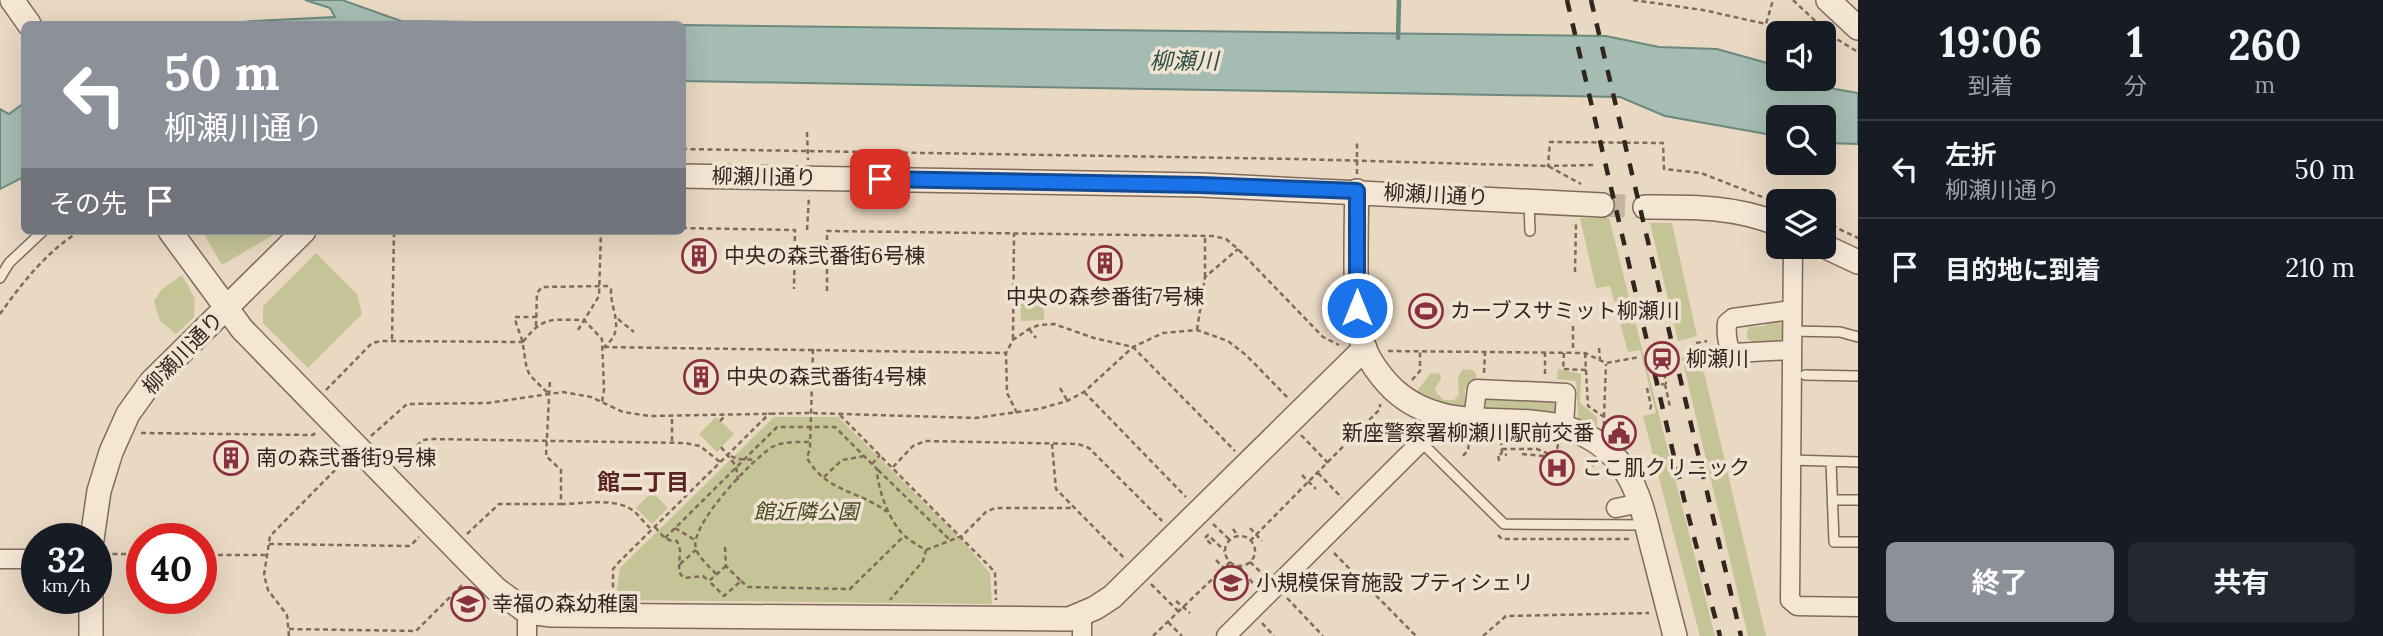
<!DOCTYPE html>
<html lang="ja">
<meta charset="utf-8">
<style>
:root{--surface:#171b24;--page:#242831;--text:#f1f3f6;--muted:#9ea1a6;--line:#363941;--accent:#8c9099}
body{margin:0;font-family:Lora,"Noto Sans JP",serif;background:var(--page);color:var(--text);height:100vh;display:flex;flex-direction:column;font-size:26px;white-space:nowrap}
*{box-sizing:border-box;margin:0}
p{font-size:23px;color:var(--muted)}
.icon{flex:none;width:38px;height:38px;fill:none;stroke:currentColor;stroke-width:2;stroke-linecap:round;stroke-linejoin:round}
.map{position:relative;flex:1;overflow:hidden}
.panel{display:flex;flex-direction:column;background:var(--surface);width:525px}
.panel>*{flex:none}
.banner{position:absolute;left:21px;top:21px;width:665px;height:214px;border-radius:10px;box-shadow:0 7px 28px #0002;background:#8c9099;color:#fff;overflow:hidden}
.controls{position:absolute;left:1766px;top:21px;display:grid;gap:14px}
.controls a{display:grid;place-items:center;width:70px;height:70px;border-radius:10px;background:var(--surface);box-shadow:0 7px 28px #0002;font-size:35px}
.speed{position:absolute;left:21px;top:523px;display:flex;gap:14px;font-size:35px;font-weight:700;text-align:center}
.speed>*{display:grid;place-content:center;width:91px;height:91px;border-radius:50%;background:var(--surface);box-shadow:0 7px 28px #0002;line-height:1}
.speed small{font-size:18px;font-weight:400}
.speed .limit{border:10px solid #d22;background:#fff;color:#111}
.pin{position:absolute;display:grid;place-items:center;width:60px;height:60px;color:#fff;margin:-30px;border-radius:14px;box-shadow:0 4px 10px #0006}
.me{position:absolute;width:77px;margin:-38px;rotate:0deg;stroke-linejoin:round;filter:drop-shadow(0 0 5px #0008)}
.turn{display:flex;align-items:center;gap:24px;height:147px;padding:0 28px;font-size:32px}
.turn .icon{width:91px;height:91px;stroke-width:2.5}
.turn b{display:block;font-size:49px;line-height:60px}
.then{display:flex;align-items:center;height:66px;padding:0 28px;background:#0003;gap:14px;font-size:26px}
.eta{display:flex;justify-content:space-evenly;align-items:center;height:119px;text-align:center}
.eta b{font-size:42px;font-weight:700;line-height:49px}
.cta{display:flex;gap:14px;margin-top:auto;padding:14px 28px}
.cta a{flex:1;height:80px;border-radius:10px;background:var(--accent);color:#fff;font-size:28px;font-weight:700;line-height:80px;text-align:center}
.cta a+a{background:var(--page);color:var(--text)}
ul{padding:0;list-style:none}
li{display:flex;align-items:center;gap:21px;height:98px;padding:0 28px;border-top:2px solid var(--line)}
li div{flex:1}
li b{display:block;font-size:26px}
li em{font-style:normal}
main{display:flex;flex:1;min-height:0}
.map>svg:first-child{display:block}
.green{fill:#c5c497}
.water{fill:#a4bcb1;stroke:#6c897d;stroke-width:2}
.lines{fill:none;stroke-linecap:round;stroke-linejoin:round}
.stream{stroke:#6c897d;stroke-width:4.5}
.tertiary-tunnel{stroke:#c4b4a1;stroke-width:23;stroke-dasharray:23 11;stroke-linecap:butt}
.service-casing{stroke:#816a5b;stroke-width:12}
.minor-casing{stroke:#816a5b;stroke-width:21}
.tertiary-casing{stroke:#816a5b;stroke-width:26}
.path{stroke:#816a5b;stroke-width:2.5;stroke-dasharray:5 3.5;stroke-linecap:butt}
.service{stroke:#f5e6d4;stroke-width:9}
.minor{stroke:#f5e6d4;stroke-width:18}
.tertiary{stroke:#f5e6d4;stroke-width:23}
.rail{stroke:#32251e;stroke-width:4.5;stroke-dasharray:12 12;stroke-linecap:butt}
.path-bridge{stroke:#816a5b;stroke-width:2.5;stroke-dasharray:5 3.5;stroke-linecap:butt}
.route-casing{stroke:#114b97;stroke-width:18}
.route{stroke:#1a73e8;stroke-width:12}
.labels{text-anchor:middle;stroke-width:7;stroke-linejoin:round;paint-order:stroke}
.street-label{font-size:21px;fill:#32251e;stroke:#f1e3d1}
.poi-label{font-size:21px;fill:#32251e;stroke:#f1e3d1;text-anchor:start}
.park-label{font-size:21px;font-style:italic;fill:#484c27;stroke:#f1e3d1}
.water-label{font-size:23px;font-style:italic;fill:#2f5049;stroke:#f1e3d1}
.neighbourhood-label{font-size:23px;font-weight:bold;fill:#5a2522;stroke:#f1e3d1}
</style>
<main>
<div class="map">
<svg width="1858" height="636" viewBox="0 0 1858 636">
<rect width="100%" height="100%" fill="#e9d8c2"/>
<path class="green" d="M1580,218h29l106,418h-15l-57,-220 13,-3 -16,-63 -12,2 -18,-66 -14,2z
M1650,223h22l25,113 -19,5z
M202,231h78l-58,34z
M316,253l41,41 5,20 -54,54 -45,-45v-17z
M182,275l13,24 -1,18 -18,17 -16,-13 -6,-20 8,-12z
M1020,299h24v21l-23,1z
M1772,321h7l3,5 1,16h-30l-6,-4v-7l3,-4 14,-1z
M1700,355l66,281h-18l-66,-278z
M1463,369l9,1 4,3v6l-11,10v18c-18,-2 -34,-6 -49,-15l15,-19 9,1 1,5 -6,9 2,6 7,6h10l5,-5 -1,-18z
M1558,369l23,5 -1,29 17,14v12l-19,-11 -2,-37 -19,-2z
M1481,399l80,2v14l-79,-3z
M716,417l18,17 -17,18 -18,-18z
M774,417h64l124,123 28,33 2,31 -371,-4 -4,-11 3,-21z
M652,492l16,16 -16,16 -16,-16z"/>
<path class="water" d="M305,0h37l59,21 230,3h-403l24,-3 83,-4 -5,-9z
M683,25l923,11 53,11 58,2 61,17v13h31l26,10 23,4v51l-34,-1v-26h-46v19l-113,-20 -45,-19 -937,-16z
M24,103v74l-24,12v-80l9,5z"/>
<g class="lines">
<path class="stream" d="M1398,38l1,-38"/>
<path class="tertiary-tunnel" d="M1602,205l43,2"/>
<g class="service-casing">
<path id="service" d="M1529,202l1,29
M0,278l9,-15 34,-32
M1791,331l49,1 18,5
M1805,375l53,1
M1422,443l82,81 142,1
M1791,460l67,2
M1831,462l3,80h24
M1833,500h25"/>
</g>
<g class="minor-casing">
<path id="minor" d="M1793,247l-3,353 7,6 61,1
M1791,310l-58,8 -6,5c-1,9 0,24 6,30l58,-3
M1473,420l4,-31 89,4 -2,32
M1616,508l25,-5
M0,559h37
M527,636v-24
M1082,636v-22
M1226,636l220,-219"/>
</g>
<g class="tertiary-casing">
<path id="tertiary" d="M12,0l17,24
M1828,0l30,28
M682,176l519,9 401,20
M1357,191c-1,27 -1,54 -1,80 1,21 -1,43 4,64 5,20 18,39 33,54 66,62 162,-1 225,72 22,26 27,60 36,93 7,27 14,55 21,82
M1645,207c46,0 90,-1 133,17
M170,231l72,98 228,234 26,26 31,23 25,3 517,4 26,-11 17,-11 253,-249
M1824,246l34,16
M92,539l7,-48 12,-39 17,-38 23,-32 153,-151
M91,636v-38"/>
</g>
<path class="path" d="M1633,0l70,10 63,14 7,-24
M1793,0l37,35 28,17
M807,132l1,28
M682,149l614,10 252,7 33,18
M1593,165l-45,1 2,-24 113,1 1,26 37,4 64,25
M1357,174v-33
M1824,222l34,16
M682,228l113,2 -1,59
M807,230l2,-34
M1575,272l1,-50
M1205,277v-41
M827,291v-60l386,5 13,3 12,10 85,88 16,8
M1013,306h7
M0,314c22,-31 47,-63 80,-83
M537,317h-22c1,11 7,18 8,28 5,31 1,25 25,48
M618,319l16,13
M536,326l1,-33 5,-6 65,-1 4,3c-1,23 16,40 -7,58
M1029,329l7,9
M578,330l21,-34 2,-65
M1197,330l8,-53 33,-28
M392,339l2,-108
M1013,339l1,-106
M523,342c20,-27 30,-22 61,-22l18,19 2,51 -2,12
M1696,343l11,-2
M604,347l402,6
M1573,348v-23
M1599,348l1,12
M813,349l-3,99 -3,10c20,35 52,32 80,54
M1388,351l197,2 21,10 34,-6
M1545,352v25
M1564,353l-1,16 23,1
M1585,353l3,53 16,11v8
M1663,365l3,19
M1484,373l1,-21
M1657,379l2,6 5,-1
M1412,380l8,-9v-20
M1665,384l5,23
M1060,388l7,12
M1647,388l4,18 -1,4
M326,390l46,-47 9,-2 142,1
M1084,392l102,105
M1017,413l-10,-20 -1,-40 7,-13 16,-11 10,-4 15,-1 40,14 39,9 102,104
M840,415l155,157 1,28
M1604,417l2,-53
M720,421l6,-6
M141,433l172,2 2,-2
M1301,435l27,28
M371,436l36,-32 81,-1 75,-11 28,5 32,15 27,4 160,-3 165,5 64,-9 28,-8 17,-9 49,-45 30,-14 34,-3 31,11 18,14 42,43
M1501,440l1,14 5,1
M672,441v-25
M1052,444l4,45 69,70
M1558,444l-2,13 20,4
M721,447l15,19 2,14
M1502,449h35l19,8
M1522,454l31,3
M731,456l6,3 18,1
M1463,456l5,-6 2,-13
M1499,461l-1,-7h4
M398,463l25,-23 8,-1 254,4 15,3 20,16
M872,464l8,-9
M893,467l20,-21 12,-5 153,3 11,4 73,73
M878,470l73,71
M1318,473l24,25
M1587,473l6,-8
M824,477l18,-17 23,-4
M561,504c20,0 49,-6 68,4 8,4 14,14 21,20
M1213,524l17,16
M655,527c6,7 11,15 22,14l3,9 -1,20 2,5 4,3 18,-2 6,5
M675,528l20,12
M1233,529l5,7
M467,534l32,-30h62v-34l-15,-14 4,-77
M1498,535l4,4h128
M1225 551a15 15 0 1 1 30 0a15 15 0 1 1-30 0Z
M665,538l112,-111h58l42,42c0,19 13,55 29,68 6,5 13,9 20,13l-3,11 -33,39
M1250,541l130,-132v-5
M269,544l141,2 9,-9
M1211,544l-6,-6 3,-3 17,16
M725,547l1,19 15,15 -17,15 -15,-15 17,-15
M926,550l36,-14 24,-24 9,-4h80
M1334,553l82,83
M104,554h38
M201,555h66
M1250,562l15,14
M680,564l16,-14
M1239,566l13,16 -3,3 -6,-7
M716,574c-6,-7 -17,-16 -20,-25 -8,-23 57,-90 76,-102 12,-6 25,-5 37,-5
M741,581l7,6 102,2 54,-53
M1151,584l27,27
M613,596v-27l6,-7 151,-149
M1287,598l36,38
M1168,622l14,14
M1262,623l12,13
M289,629l127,2 48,-48
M289,636l-2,-21 -19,-25 -4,-15 6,-39 74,-75
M1153,636l77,-74
M1483,636l23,-20 143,-3"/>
<use href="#service" class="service"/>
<use href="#minor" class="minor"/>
<use href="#tertiary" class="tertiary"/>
<path class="rail" d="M1567,0l117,499 36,137
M1591,0l150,636"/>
<path class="path-bridge" d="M1302,475l14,14
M1250,528l12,13
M1216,560l14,14
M1176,601l14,12"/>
</g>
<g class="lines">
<g class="route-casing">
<path id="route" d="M880,179l320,6 157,6v117"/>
</g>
<use href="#route" class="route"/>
</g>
<defs>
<g id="building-ring" transform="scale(1.75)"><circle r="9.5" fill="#f1e3d1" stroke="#89323f" stroke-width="1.5"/><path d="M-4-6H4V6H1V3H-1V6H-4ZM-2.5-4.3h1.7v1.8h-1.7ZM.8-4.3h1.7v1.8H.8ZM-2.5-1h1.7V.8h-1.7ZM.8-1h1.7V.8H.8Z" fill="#89323f"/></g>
<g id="stadium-ring" transform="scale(1.75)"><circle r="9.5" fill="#f1e3d1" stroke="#89323f" stroke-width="1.5"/><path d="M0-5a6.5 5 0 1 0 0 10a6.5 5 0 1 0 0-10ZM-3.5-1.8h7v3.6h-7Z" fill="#89323f"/></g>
<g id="station-ring" transform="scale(1.75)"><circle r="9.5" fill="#f1e3d1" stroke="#89323f" stroke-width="1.5"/><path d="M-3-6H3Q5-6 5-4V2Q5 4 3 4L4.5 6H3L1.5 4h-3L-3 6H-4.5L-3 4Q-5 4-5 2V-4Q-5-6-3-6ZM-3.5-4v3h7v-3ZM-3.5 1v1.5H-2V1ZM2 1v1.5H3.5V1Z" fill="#89323f"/></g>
<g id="civic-ring" transform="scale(1.75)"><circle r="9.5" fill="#f1e3d1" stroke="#89323f" stroke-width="1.5"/><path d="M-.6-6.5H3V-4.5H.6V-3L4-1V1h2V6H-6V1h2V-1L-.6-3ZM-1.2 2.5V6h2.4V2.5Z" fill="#89323f"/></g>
<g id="hospital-ring" transform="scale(1.75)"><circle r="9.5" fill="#f1e3d1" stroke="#89323f" stroke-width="1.5"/><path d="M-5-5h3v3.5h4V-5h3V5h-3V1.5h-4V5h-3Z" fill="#89323f"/></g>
<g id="school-ring" transform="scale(1.75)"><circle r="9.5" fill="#f1e3d1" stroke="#89323f" stroke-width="1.5"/><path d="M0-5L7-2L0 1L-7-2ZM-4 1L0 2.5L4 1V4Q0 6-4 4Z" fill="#89323f"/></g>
</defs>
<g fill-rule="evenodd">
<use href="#building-ring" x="699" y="256"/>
<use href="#building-ring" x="1105" y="263"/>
<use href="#stadium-ring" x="1426" y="311"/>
<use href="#station-ring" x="1662" y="359"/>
<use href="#building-ring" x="701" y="377"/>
<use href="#civic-ring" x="1619" y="433"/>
<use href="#building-ring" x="231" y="458"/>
<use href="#hospital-ring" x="1557" y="468"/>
<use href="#school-ring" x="1231" y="583"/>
<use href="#school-ring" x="468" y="604"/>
</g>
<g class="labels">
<g class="street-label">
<text transform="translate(764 177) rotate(1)" y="7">柳瀬川通り</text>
<text transform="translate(1436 195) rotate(3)" y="7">柳瀬川通り</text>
<text transform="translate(183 353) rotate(-46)" y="7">柳瀬川通り</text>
</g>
<g class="poi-label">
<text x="724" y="263">中央の森弐番街6号棟</text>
<text x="1105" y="304" text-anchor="middle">中央の森参番街7号棟</text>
<text x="1450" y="318">カーブスサミット柳瀬川</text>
<text x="1686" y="366">柳瀬川</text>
<text x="726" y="384">中央の森弐番街4号棟</text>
<text x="1594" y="440" text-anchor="end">新座警察署柳瀬川駅前交番</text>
<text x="256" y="465">南の森弐番街9号棟</text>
<text x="1582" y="475">ここ肌クリニック</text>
<text x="1256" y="590">小規模保育施設 プティシェリ</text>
<text x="492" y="611">幸福の森幼稚園</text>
</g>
<g class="park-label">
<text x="806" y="519">館近隣公園</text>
</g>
<g class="water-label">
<text x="1184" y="69">柳瀬川</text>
</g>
<g class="neighbourhood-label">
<text x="643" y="490">館二丁目</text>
</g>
</g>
</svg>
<div class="controls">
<a><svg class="icon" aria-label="sound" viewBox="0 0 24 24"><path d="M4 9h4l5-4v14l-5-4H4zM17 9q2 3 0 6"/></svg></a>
<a><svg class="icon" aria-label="search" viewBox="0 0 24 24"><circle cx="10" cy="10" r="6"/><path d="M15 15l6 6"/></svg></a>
<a><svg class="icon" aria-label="layers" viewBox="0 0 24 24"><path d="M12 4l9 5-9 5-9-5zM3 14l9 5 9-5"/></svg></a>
</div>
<div class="speed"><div>32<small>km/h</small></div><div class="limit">40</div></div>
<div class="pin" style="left:880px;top:179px;background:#d93025"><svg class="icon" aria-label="arrive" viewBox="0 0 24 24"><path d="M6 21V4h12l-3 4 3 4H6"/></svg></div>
<svg class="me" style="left:1357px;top:308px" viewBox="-20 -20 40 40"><circle r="17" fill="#1a73e8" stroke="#fff" stroke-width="3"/><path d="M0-11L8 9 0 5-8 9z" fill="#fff"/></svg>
<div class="banner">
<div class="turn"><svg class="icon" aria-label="left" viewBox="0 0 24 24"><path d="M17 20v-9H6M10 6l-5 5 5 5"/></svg><div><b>50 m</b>柳瀬川通り</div></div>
<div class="then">その先<svg class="icon" aria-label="arrive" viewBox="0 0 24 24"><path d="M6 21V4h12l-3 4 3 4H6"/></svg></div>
</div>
</div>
<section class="panel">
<div class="eta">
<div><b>19:06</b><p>到着</p></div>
<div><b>1</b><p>分</p></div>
<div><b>260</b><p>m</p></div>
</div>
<ul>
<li><svg class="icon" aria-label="left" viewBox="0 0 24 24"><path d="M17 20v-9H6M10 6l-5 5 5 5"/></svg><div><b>左折</b><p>柳瀬川通り</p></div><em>50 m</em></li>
<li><svg class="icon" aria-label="arrive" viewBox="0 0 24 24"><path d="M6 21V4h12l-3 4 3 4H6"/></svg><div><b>目的地に到着</b></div><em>210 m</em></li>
</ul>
<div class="cta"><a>終了</a><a>共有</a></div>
</section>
</main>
